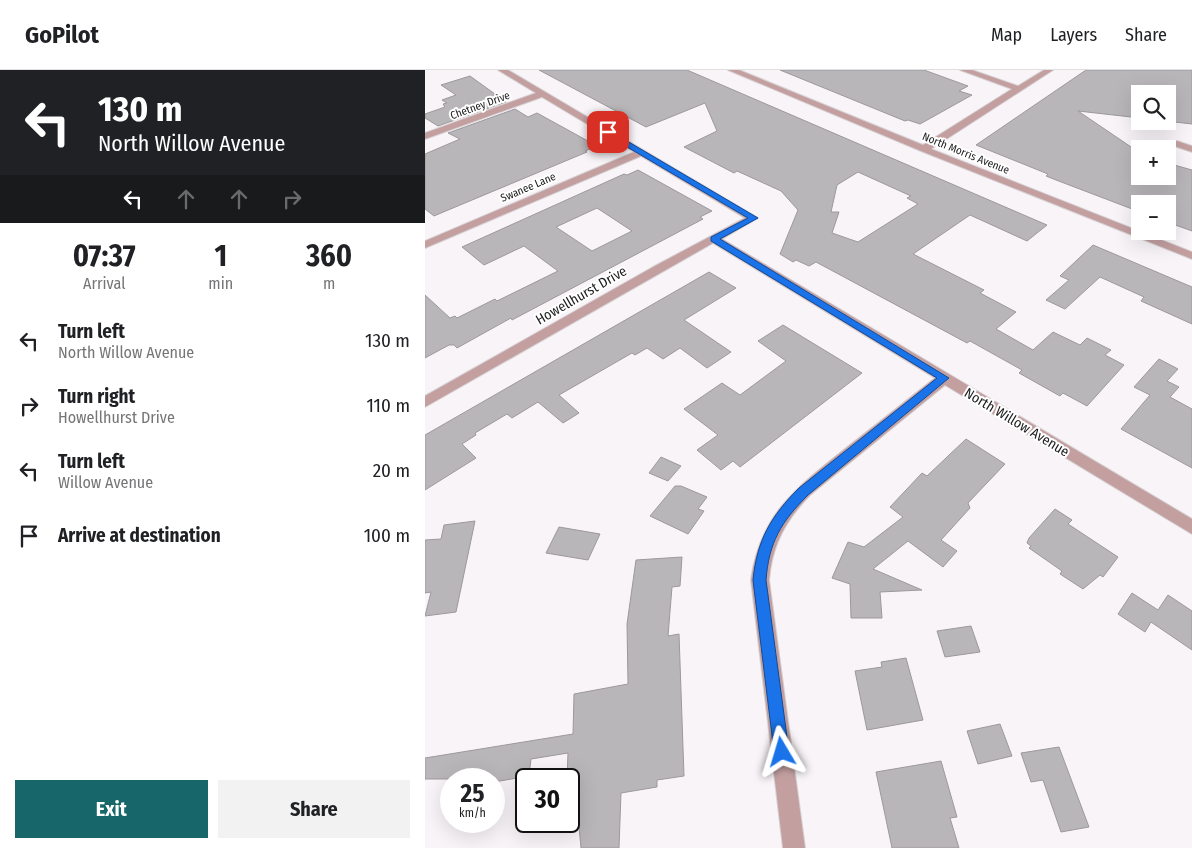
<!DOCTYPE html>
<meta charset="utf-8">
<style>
:root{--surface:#fff;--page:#f2f2f2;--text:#202124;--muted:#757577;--line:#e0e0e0;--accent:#17666a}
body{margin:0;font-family:"Fira Sans Condensed",sans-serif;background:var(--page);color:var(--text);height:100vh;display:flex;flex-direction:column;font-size:19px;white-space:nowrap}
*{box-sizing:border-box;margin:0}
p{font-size:16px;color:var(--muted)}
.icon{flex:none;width:28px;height:28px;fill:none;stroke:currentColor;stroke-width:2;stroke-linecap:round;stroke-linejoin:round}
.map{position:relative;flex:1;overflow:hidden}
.drawer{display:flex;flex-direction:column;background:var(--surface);width:425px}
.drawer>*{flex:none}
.guide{background:#202124;color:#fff;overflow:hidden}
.buttons{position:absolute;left:706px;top:15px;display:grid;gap:10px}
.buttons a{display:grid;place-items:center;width:45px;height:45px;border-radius:0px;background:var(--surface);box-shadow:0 5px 20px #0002;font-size:25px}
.speed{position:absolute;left:15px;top:698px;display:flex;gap:10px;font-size:25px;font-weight:700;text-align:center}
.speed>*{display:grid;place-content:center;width:65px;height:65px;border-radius:50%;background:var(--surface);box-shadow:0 5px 20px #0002;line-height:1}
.speed small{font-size:12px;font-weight:400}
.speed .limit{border:2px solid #111;border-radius:8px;background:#fff;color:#111}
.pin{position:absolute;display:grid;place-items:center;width:42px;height:42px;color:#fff;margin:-21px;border-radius:10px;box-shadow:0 2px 8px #0006}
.me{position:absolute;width:55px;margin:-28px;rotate:353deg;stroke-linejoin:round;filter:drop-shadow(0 0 4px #0008)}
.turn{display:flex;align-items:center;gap:18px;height:105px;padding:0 15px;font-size:22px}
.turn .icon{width:65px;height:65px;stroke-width:2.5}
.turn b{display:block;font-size:35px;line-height:42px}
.lanes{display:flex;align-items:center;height:48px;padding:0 15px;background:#0003;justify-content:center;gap:25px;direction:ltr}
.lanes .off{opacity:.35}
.eta{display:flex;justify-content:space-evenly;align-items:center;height:85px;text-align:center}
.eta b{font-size:30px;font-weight:700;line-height:35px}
.primary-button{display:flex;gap:10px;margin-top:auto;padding:10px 15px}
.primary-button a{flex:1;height:58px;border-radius:0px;background:var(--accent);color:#fff;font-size:20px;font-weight:700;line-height:58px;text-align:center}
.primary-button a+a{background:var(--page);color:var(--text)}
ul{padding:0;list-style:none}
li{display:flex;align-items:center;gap:15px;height:65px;padding:0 15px}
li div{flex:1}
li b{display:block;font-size:19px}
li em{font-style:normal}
header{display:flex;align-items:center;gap:30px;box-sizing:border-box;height:70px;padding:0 25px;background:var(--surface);border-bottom:1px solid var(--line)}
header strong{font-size:24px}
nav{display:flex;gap:28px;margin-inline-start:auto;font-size:18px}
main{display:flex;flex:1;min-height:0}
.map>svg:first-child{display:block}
.building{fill:#b9b6ba;stroke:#9c999d;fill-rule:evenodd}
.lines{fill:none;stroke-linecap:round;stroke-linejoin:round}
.minor-casing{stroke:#d6d2d5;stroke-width:2}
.minor{fill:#c39fa0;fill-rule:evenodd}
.route{fill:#1a73e8;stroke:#114b97}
.labels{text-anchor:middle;stroke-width:4;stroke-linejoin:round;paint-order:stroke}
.far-street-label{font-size:11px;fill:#212020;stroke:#fff}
.street-label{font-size:14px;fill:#212020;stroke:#fff}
</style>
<header>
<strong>GoPilot</strong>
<nav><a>Map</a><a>Layers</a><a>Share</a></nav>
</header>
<main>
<section class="drawer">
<div class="guide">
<div class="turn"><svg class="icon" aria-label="left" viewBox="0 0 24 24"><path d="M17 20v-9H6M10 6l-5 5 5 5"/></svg><div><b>130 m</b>North Willow Avenue</div></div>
<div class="lanes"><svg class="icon" aria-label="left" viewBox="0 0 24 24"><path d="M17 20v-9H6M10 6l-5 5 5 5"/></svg><svg class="icon off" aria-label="ahead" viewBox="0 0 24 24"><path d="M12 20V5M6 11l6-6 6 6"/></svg><svg class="icon off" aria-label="ahead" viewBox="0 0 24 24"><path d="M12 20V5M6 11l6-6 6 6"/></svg><svg class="icon off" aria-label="right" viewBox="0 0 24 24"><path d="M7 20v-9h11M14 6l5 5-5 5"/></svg></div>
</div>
<div class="eta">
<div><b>07:37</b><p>Arrival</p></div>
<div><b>1</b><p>min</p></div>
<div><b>360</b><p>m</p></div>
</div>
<ul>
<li><svg class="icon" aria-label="left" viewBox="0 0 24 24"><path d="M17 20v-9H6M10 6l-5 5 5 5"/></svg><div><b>Turn left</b><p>North Willow Avenue</p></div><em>130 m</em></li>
<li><svg class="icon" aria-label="right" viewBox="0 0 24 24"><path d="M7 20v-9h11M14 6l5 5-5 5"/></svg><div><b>Turn right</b><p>Howellhurst Drive</p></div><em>110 m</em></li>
<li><svg class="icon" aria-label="left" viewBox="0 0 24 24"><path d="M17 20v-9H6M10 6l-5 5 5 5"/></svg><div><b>Turn left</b><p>Willow Avenue</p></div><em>20 m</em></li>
<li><svg class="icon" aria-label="arrive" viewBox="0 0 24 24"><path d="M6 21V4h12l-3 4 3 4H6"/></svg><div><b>Arrive at destination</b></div><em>100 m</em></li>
</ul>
<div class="primary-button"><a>Exit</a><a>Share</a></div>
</section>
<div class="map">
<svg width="767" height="778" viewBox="0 0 767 778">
<rect width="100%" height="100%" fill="#f9f4f7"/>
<path class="building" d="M114,0h148l360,155 -20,16 -57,-26 -57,39 71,36 -4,3 36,19 -20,17 37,21 20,-18 27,13 7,-7 24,12 -6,5 19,10 -37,41 -24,-13 -3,3 -41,-23 3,-3 -52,-29 -3,2 -151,-81 -7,4 -13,-6 -3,2 -13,-8 18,-44 -17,-19 -44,-20 -3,2 -50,-26 33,-16 -12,-28 -59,24zM433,102l53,24 -4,2 11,6 -60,38 -26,-9 7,-21h-8l6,-27z
M355,0h144l44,16 -9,5 13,4 -52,29 -12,-4 -3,1z
M661,0h106v54l-26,-3 1,-27h-27v24l-62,-7 62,42v23h27v-13l25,7v61l-25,-9v-18h-27v8l-84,-32 -10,-4 2,-2 -72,-29z
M45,6l36,26 -68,24 -13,-8v-4l20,-7 -2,-3 4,-1 -5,-3 14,-5 -15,-10z
M90,39l13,8 9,-4 60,33 -12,5 2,1 -146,61 -7,3 -9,-7v-55l35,-15 -12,-6z
M213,100l74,41 -12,6 3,2 -191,101 -1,-2 -54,30 -3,-3h-5l-24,13v-63l25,23 5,-2 2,2 38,-19 2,2 61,-30 -34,-25 -40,19 -22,-18 162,-73 3,1zM172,138l35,23 -40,20 -36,-24z
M668,175l99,42v37l-51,-23 3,-4 -44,-20 -35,32 -19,-9 23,-20 -9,-4z
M284,202l27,16 -52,32 47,32 -24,16 -27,-20 -17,11 -16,-11 -12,7 -3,-2 -73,42 20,18 -16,10 -25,-21 -26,16 -5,-4 -32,19 1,2 -14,9 14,14 -51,32v-55z
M358,255l79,48 -122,94 -7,-6 -12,9 -24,-20 21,-15 -34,-26 38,-26 18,12 46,-34 -28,-20z
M734,289l19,10 -11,12 12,6 -9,10 22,12v59l-71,-39 29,-34 -16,-8z
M541,369l39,25 -37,39 2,5 -29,32 16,11 -14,16 -35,-26 -35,28 49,21 -42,2 2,26h-31l-1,-34 -18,-6 16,-36 16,5 39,-30 -13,-10 32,-34 5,3z
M236,387l20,9 -13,15 -19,-8z
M250,416h6l26,11 -9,12 6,2 -16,23 -38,-18z
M630,439l17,11 -4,4 50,33 -15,20 -3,-2 -17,14 -23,-15 2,-3 -33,-23 2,-2 -4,-3 2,-5z
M50,451l-19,91 -31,4 6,-24 -6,1v-53l16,-1 3,-14z
M134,457l41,7 -12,26 -42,-7z
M257,487l-2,29 -8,1 -4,49 11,-2 5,142 -27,4v7l-36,6 -2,55h-38l-2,-21 -9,2 1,-28 -2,1v-23h-2l1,-26 -37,6 -2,17 -35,6v-3h-69v-21l148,-24 1,-40 54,-10 -1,-60 9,-64z
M707,523l26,17 10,-15 24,16v39l-41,-28 -6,10 -27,-18z
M546,556l9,26 -35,5 -8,-26z
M481,588l17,62 -56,10 -12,-59 27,-4 -1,-5z
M575,654l12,32 -34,8 -11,-33z
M634,677l30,80 -28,5 -18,-52 -12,2 -10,-29z
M516,691l16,56 -7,1 9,30h-67l-16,-76z"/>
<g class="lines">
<g class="minor-casing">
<path id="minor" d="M73,0h10l250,148 -36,21 470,280v15l-247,-149 -135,110c-25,26 -38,50 -41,85l36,268h-22l-32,-268c9,-68 49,-95 99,-135 28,-22 56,-44 85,-67l-222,-135 -288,164v-11l228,-129 92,-49 -104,-62 -216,92v-7l209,-89 -92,-55 -117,42v-6l111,-40z
M303,0h11l184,75 89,-56 -52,-19h12l46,16 26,-16h9l-122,79 261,103v7l-271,-108z
M752,71l15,5v6l-18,-6v-4z"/>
</g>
<use href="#minor" class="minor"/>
</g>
<path class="route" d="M180,61h5l148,87 -38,21 229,139 -141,117c-27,27 -39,47 -42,85l23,172 -2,6 -5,2 -6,-2 -2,-6 -21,-172c4,-40 18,-64 46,-92l138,-110 -226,-137v-4l37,-19 -143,-84z"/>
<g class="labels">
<g class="far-street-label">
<text transform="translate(55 35) rotate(-20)" y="4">Chetney Drive</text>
<text transform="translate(541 83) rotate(22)" y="4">North Morris Avenue</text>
<text transform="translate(103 117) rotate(-23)" y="4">Swanee Lane</text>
</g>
<g class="street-label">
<text transform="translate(156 225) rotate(-30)" y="5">Howellhurst Drive</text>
<text transform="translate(592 352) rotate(31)" y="5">North Willow Avenue</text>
</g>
</g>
</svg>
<div class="buttons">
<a><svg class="icon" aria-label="search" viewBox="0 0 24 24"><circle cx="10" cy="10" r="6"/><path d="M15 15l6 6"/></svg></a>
<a>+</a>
<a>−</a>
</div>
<div class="speed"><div>25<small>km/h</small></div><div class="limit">30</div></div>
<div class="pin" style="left:183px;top:62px;background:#d93025"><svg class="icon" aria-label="arrive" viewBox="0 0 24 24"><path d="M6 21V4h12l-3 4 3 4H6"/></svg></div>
<svg class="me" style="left:357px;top:682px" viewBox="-20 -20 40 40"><path d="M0-17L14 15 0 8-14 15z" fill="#1a73e8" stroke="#fff" stroke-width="4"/></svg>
</div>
</main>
